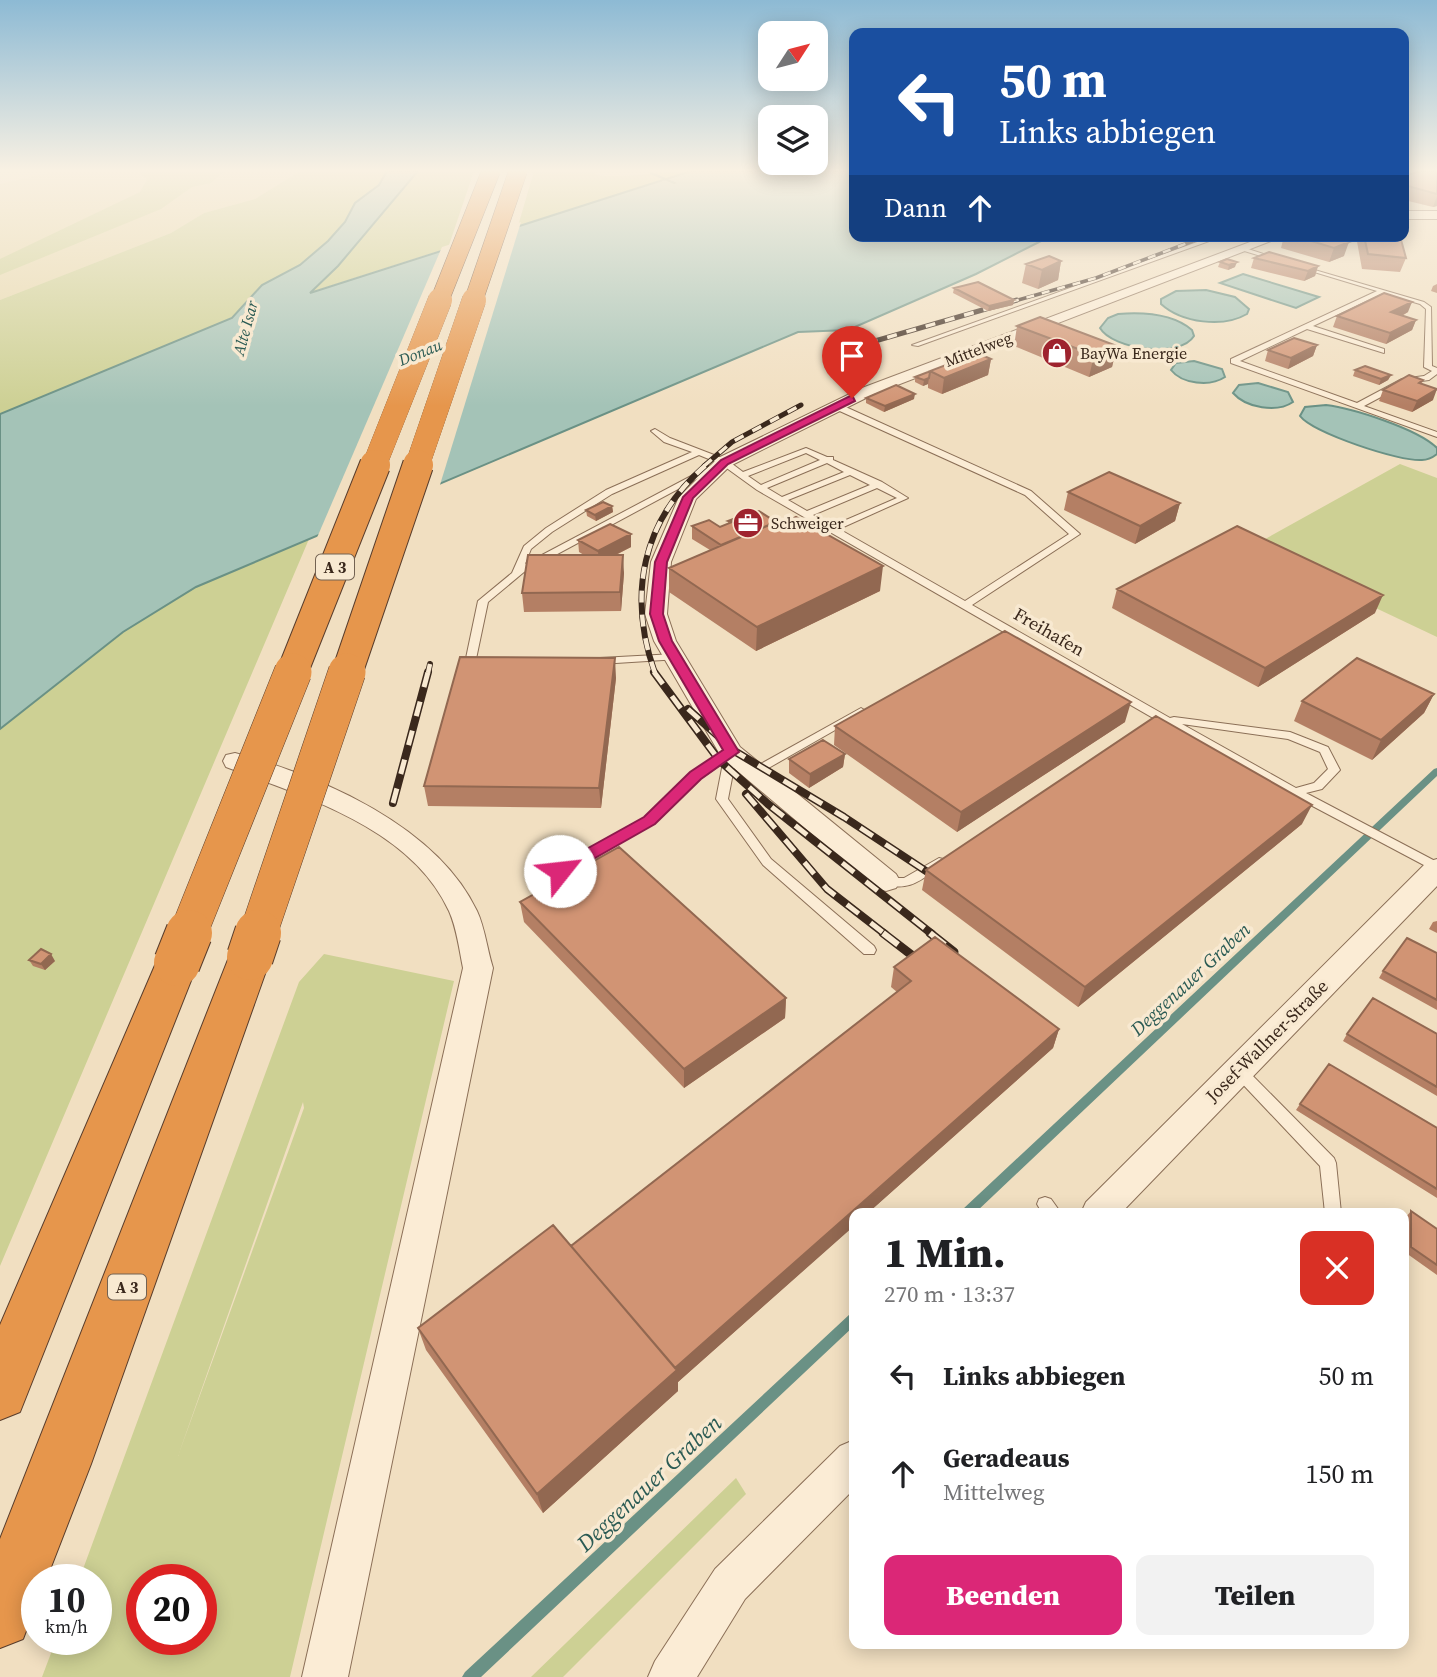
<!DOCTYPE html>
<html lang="de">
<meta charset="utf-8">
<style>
:root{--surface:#fff;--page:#f2f2f2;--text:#202124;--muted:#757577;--accent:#db2777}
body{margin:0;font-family:"Source Serif 4",serif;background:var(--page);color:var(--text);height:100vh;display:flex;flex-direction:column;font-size:26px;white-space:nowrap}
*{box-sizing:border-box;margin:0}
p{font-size:23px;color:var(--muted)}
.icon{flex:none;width:38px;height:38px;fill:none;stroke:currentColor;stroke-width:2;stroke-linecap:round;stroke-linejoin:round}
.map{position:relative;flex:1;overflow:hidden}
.sheet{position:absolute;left:849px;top:1208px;width:560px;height:441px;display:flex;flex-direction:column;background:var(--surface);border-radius:14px;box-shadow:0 4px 18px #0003}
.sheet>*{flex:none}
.hud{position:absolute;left:849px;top:28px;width:560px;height:214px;border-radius:14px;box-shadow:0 4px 18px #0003;background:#1a4fa0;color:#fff;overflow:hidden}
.needle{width:46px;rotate:54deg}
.tools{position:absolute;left:758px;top:21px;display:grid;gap:14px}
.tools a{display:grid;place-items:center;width:70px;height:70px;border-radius:14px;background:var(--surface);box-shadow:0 4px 18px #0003;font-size:35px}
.speed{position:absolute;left:21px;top:1564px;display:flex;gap:14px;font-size:35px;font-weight:700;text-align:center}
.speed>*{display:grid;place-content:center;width:91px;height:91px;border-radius:50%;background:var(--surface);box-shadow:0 4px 18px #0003;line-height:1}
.speed small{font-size:18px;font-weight:400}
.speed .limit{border:10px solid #d22;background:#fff;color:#111}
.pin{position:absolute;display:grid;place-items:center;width:60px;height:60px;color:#fff;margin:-72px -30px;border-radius:50% 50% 50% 0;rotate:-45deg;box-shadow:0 0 7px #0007}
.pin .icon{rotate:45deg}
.me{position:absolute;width:77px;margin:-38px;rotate:61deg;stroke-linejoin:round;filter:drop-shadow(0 0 5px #0008)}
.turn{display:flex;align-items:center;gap:24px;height:147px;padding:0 35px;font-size:32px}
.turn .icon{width:91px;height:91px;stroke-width:2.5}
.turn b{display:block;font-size:49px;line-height:60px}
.then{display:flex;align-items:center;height:66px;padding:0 35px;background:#0003;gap:14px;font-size:26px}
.round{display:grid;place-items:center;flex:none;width:74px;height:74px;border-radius:14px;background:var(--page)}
.head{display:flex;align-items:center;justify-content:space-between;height:119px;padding:0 35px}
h1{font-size:42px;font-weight:800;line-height:52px}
.button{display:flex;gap:14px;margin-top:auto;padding:14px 35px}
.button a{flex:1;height:80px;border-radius:14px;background:var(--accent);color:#fff;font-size:28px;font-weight:800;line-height:80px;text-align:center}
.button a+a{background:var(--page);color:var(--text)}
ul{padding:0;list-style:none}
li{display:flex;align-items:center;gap:21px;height:98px;padding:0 35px}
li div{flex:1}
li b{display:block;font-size:26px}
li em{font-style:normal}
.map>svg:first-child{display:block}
.farmland{fill:#e7d9ae}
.green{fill:#cdd094;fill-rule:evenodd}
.water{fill:#a4c3b7;stroke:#6a9185;stroke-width:2}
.pier{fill:#f1dfc1}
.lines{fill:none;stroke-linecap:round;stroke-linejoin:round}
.stream{fill:#6a9185;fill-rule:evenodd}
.lane-casing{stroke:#8b6f57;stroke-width:2}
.street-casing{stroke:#8b6f57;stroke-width:2}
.highway-casing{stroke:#593d2c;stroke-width:2}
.lane{fill:#fbecd5;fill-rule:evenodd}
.street{fill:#fbecd5;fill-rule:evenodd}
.highway{fill:#e6964c;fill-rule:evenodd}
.rail-far4-casing{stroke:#3a281c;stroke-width:3.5}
.rail-far3-casing{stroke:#3a281c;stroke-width:5}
.rail-far2-casing{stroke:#3a281c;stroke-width:6}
.rail-far1-casing{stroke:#3a281c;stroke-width:8}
.rail-casing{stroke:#3a281c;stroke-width:9}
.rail-far4{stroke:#f8e9d1;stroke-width:2.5;stroke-dasharray:8;stroke-linecap:butt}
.rail-far3{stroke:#f8e9d1;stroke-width:3.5;stroke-dasharray:10;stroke-linecap:butt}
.rail-far2{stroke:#f8e9d1;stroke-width:4.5;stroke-dasharray:12;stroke-linecap:butt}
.rail-far1{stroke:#f8e9d1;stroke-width:5;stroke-dasharray:15;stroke-linecap:butt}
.rail{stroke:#f8e9d1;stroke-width:6;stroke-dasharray:19;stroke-linecap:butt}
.highway-bridge-far4-casing{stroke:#593d2c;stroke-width:19;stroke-linecap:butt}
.highway-bridge-far3-casing{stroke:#593d2c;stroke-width:24;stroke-linecap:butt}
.highway-bridge-far2-casing{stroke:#593d2c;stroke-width:32;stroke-linecap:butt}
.highway-bridge-far1-casing{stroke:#593d2c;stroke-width:38;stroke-linecap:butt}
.highway-bridge-casing{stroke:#593d2c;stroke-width:48;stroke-linecap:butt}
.highway-bridge-far4{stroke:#e6964c;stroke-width:18}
.highway-bridge-far3{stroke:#e6964c;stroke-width:24}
.highway-bridge-far2{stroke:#e6964c;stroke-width:30}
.highway-bridge-far1{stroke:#e6964c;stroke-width:37}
.highway-bridge{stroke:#e6964c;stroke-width:46}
.wall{fill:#b47f64}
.shaded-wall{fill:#926851}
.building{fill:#d19474;stroke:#926851;stroke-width:2}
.route{fill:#db2777;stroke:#8e194d;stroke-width:2}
.labels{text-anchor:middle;stroke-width:7;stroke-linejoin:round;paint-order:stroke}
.far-water-label{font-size:16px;font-style:italic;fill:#2b5b54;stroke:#f8e9d1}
.far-street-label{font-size:16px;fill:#3a281c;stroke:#f8e9d1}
.far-poi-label{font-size:16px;fill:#3a281c;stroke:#f8e9d1;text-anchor:start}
.shield{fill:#f8e9d1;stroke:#736252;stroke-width:2}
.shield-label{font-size:16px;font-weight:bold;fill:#3a281c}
.street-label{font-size:18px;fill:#3a281c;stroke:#f8e9d1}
.water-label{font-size:19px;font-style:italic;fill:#2b5b54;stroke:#f8e9d1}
.near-water-label{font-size:23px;font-style:italic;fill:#2b5b54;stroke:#f8e9d1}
</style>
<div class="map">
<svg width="1437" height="1677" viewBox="0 0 1437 1677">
<rect width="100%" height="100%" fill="#f1dfc1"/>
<path class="farmland" d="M56,171h244l-45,28 -51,14 -33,20 -171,67v-116z"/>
<path class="green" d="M142,171h82l-13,12 -19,4 -31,22 -161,66v-16l140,-67 7,-13 -7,-5z
M300,171h87l-8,14 -24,18 -10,19 -17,19 -28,24 -38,20 -30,33 -232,96v-114l171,-67 33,-20 51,-14z
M418,171h56l-26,77 -140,45 30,-27z
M534,171h67l-7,3c15,6 74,-3 97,-3l-173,55z
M1400,464l37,14v159l-188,-89z
M309,539l-309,727v-537l123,-97 73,-45z
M324,954l130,27 -164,696h-248l14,-37h40v-60h-17l220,-598zM303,1102l1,6 -126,348zM142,1580h59v60h-59z
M736,1478l10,16 -183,183h-32z"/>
<path class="water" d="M387,171h31l-80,95 -28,27 381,-122h163v65h197l-75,38 -128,56 -50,2 -602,255 -73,45 -123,97v-315l232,-96 30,-33 38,-20 28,-24 17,-19 10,-19 24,-18z
M1243,274l76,23 -23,11 -76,-25z
M1206,290l29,7 14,12 -2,5c-24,14 -65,9 -86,-10v-5l15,-8z
M1118,314c25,-2 54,-1 74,16l2,6c-14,23 -82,13 -94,-8l8,-10z
M1194,361l28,8 3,8c-15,10 -43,7 -54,-7l5,-7z
M1258,383l30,9 5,10c-16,11 -47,6 -60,-9l6,-8z
M1326,405c26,3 92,24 111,43v6c-5,4 -9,6 -15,6 -22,2 -109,-27 -122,-44l5,-9z"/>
<path class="pier" d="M521,222l-82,266 -123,52 126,-293z"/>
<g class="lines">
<path class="stream" d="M650,172h2l25,11 -3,1 -24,-10z
M1437,768v8l-462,437h-14l2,-4 471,-440z
M854,1312v14l-373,351h-19l3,-5 385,-358z"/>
<g class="lane-casing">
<path id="lane" d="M1214,236h9l-305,110 -6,-1z
M1241,248h4l34,11 -5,1 -33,-10z
M1301,266l123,36 7,5 1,59 5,2v6l-8,6 -22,3 -43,23 73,26v5l-206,-74v-4l146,-68 -76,-23zM1383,293l37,11 6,5 -2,58 8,4 -8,5 -22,3 -45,24 -117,-42 67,-32 77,24v-4l-71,-23z
M833,404h6l192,87 49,43 -108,71 198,113 4,-1 116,15 38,15 12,23 -18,19 -16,4 131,69v10l-204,-108 -476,-274 -36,-26 -22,-9 -87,39 -60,38 -21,17 -6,15 187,-99 7,2 -195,105 -36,30 -12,57 8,1 1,2 -5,3h-14l-1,-2 13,-62 34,-28 12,-27 22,-18 60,-38 86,-38 -28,-10 -13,-11 4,-2 15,9 57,22 16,12 63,-24 21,9h6v3l49,22 26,16 -69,31 126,72 104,-67 -44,-39 -192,-87zM806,453l14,7 -59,25 -13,-9zM827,463l17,9 -62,25 -15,-9zM850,475l20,10 -63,26 -19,-11zM877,488l20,10 -65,28 -19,-11zM1182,724l106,15 32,13 8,17 -14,14 -18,5z
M675,654l4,1v4l-79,5 -5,-3 5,-3z
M861,708l5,3 -1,2 -107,61 -4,1 -6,-4z
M731,748l6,4 -9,47 43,60 103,87 2,4 -2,4h-10l-101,-89 -47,-66 7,-36 -23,16 -47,45 -89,50h-8l-2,-3 2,-3 89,-50 47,-45z
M939,858l4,1 2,3 -2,3c-23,15 -32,27 -61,19l-2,-3 2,-3h22z
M1239,1065l5,2 90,91 2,5 5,50h-16l-5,-47 -86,-91 -2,-4 2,-4z
M1045,1197l6,2 10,14h-19l-5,-9 2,-5z"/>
</g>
<g class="street-casing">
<path id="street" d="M1404,211h33v8h-33z
M1266,236h18l-410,158 -144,72 -34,33 -25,63 -4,52 9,27 64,106 156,127 4,7 -4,7 -10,3 -10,-3 -154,-130 -68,-117 -9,-27 6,-52 28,-65 39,-39 144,-70z
M235,753c86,23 202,73 242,158 8,17 10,38 16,57l-145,709h-46l161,-709c-4,-19 -6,-39 -14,-57 -38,-83 -144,-114 -223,-144l-3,-6 3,-6z
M1437,859v27l-316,327h-40l5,-11 341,-340z
M854,1440v49l-109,110 -48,78h-49l7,-16 60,-92 125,-123z"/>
</g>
<g class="highway-casing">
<path id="highway" d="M250,941l15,5 6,11 -180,507 -45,116h-9c0,23 -6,38 -14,59l-23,9v-109l229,-582 6,-11z
M177,947l15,4 6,12 -178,449 -20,8v-95l156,-362 6,-12z"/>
</g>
<use href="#lane" class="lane"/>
<use href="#street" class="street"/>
<use href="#highway" class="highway"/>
<g class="rail-far4-casing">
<path id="rail-far4" d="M1011,302l85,-24 110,-42"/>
</g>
<g class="rail-far3-casing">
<path id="rail-far3" d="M868,343l149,-43
M704,466l28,-24 69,-37"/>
</g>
<g class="rail-far2-casing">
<path id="rail-far2" d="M428,673l2,-9
M655,673c-28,-78 -13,-153 51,-208"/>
</g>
<g class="rail-far1-casing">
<path id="rail-far1" d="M654,672l65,88 49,44 164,130
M688,709l48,43 108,65 94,62
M746,794l81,95 58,45
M393,803l35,-131"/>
</g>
<g class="rail-casing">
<path id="rail" d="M883,933l39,30
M930,933l24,19"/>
</g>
<use href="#rail-far4" class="rail-far4"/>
<use href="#rail-far3" class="rail-far3"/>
<use href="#rail-far2" class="rail-far2"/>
<use href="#rail-far1" class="rail-far1"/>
<use href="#rail" class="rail"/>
<g class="highway-bridge-far4-casing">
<path id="highway-bridge-far4" d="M439,302l52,-131
M473,302l45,-131"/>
</g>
<g class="highway-bridge-far3-casing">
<path id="highway-bridge-far3" d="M374,466l66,-166
M417,466l57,-166"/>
</g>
<g class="highway-bridge-far2-casing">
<path id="highway-bridge-far2" d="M292,673l83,-208
M347,673l71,-208"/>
</g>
<g class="highway-bridge-far1-casing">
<path id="highway-bridge-far1" d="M188,934l105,-262
M258,934l89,-262"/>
</g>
<g class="highway-bridge-casing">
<path id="highway-bridge" d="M250,957l8,-24
M177,963l12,-30"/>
</g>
<use href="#highway-bridge-far4" class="highway-bridge-far4"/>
<use href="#highway-bridge-far3" class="highway-bridge-far3"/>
<use href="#highway-bridge-far2" class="highway-bridge-far2"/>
<use href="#highway-bridge-far1" class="highway-bridge-far1"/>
<use href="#highway-bridge" class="highway-bridge"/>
</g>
<path class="wall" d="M1437,171v35l-4,1 -29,-7v-24z
M1284,236h46l14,20 -15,6 -48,-14z
M1356,236h44l6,22 -6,14 -38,-3z
M1254,258l64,8 -3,10 -11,5 -53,-13z
M1061,261l-3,19 -20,9 -16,-6 4,-19z
M1220,262l15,5 -7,3 -10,-3z
M1437,284v9l-6,-2 2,-5z
M954,288l60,12 -1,5 -25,6 -35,-18z
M1408,312l-6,4 14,4 -4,10 -26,14 -53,-17 4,-11z
M1017,326l100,20 -5,21 -23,10 -75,-31z
M1317,345l-4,11 -25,13 -23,-8 3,-11z
M991,359l-3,16 -46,19 -14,-6v-4l-5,2 -8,-4v-5l15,-5z
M1355,370l36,5 -3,5 -9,5 -26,-9z
M1423,380l-1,3 11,17 -21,12 -33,-11 4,-11z
M866,398l48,1 -30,13 -18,-9z
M1068,492l112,11 -5,18 -40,23 -71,-34z
M612,506l1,6 -17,9 -9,-5 -1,-6z
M728,521l152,70 -124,60 -87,-59v-24l41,-18 -18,-11v-13l28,1 8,-3z
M631,534v13l-15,8 8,18 -3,38 -97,1 -2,-19 62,-38 -5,-3 -1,-12z
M1117,589l258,24 -117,74 -146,-79z
M616,678l-15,130 -173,-2 -4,-20z
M1434,694l-10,19 -52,47 -78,-39 8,-20z
M1125,722l-168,110 -123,-87 1,-19z
M845,754l-2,13 -34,21 -20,-15v-14z
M1302,824l-224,183 -156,-117 4,-20z
M520,902l266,96 -1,20 -101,70 -160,-166z
M1437,921v12l-8,-4 4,-7z
M1437,953v57l-58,-32 4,-7z
M29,960l26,1 -10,9 -12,-4z
M894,967l165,62 -6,19 -375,334v9l-135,122 -117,-163 -8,-22 153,-82 326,-254 -6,-5z
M1347,1034h90v62l-94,-55z
M1300,1104l137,24v70l-141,-88z
M1411,1211l26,18v46l-31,-22v-36z"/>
<path class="shaded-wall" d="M1437,196v10l-4,1z
M1349,242l-5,14 -15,6 5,-14z
M1061,261l-3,19 -20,9 4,-19z
M1237,262l-2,5 -7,3 1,-5z
M1318,266l-3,10 -11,5 4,-10z
M1014,300l-1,5 -25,6 1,-5z
M1412,302l-4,10 -21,11 4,-11z
M1416,320l-4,10 -26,14 4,-11z
M1317,345l-4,11 -25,13 3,-11z
M1117,346l-5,21 -23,10 5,-22z
M991,359l-3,16 -46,19 2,-16z
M1391,375l-3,5 -9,5 2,-6z
M929,378l-1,6 -5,2 1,-6z
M1437,389l-4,11 -21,12 5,-11z
M915,394l-1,5 -30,13 1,-6z
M1180,503l-5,18 -40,23 5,-18z
M612,506l1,6 -17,9 -1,-6z
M631,534v13l-32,16 -1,-12z
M623,555l1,18 -3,38 -1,-19z
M883,566l-3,25 -124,60 1,-24z
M1383,595l-8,18 -117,74 7,-19z
M615,658l1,20 -15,130 -2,-20z
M1434,694l-10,19 -52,47 9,-20z
M1131,702l-6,20 -168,110 4,-20z
M845,754l-2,13 -34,21 1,-14z
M1312,805l-10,19 -224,183 7,-20z
M51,954l4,7 -10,9 -4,-6z
M786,998l-1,20 -101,70v-19z
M1059,1029l-6,19 -185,165h-14v13l-176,156v9l-135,122 -6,-19 136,-124z"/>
<path class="building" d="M1420,171h17v23l-33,-9v-9z
M1295,236h35l19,6 -15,6z
M1364,236h36l6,22 -38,-4z
M1269,252l49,14 -10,5 -54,-13z
M1049,256l12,5 -19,9 -16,-6z
M1227,259l10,3 -8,3 -9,-3z
M978,282l36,18 -25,6 -35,-18z
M1384,293l28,9 -21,10 25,8 -26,13 -53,-17z
M1040,317l77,29 -23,9 -77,-29z
M1294,338l23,7 -26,13 -23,-8z
M977,353l14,6 -47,19 -14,-7z
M1365,366l26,9 -10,4 -26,-9z
M928,372h2l-1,6 -5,2 -9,-3z
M1409,375l14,5 -4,3 18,6 -20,12 -34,-11z
M896,385l19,9 -30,12 -19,-8z
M1109,472l71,31 -40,23 -72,-34z
M603,502l9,4 -17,9 -9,-5z
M759,511l17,11 -55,23 -29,-19 17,-6 11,7z
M749,513l2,1 -20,8 -3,-1z
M788,517l2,3 6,-3 87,49 -126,61 -88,-59z
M610,524l21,10 -33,17 -20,-11z
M1237,526l146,69 -118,73 -148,-79z
M528,555h95l-3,37 -98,1z
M1005,631l126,71 -170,110 -126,-86z
M460,657l155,1 -16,130 -175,-2z
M1357,658l77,36 -53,46 -79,-39z
M1156,716l156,89 -227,182 -159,-117z
M823,740l22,14 -35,20 -21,-15z
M619,847l167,151 -102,71 -164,-167z
M935,937l124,92 -384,339 -104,-122 340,-265 -17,-14z
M1407,938l30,15v47l-54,-29z
M41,949l10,5 -10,10 -12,-4z
M1373,998l64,36v53l-90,-53z
M1329,1064l108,64v61l-137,-85z
M1411,1211l26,18v36l-26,-18z
M553,1225l124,145 -140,124 -119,-166z"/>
<linearGradient id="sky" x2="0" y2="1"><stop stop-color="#8dbad4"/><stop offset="0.42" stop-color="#f9f1e3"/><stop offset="1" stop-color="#f9f1e3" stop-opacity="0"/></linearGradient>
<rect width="1437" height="406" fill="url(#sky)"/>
<path class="route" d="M852,395l3,6 -127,63 -35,34 -26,64 -4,52 9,27 67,111 -38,27 -46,45 -90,51h-11v-8l90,-50 46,-45 33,-22 -64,-109 -9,-27 5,-52 28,-65 38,-37z"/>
<defs>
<g id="shop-disc" transform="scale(1.575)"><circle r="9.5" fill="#9e232e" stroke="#f8e9d1"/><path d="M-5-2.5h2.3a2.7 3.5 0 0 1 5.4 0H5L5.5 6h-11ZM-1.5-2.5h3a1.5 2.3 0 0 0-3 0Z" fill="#fff"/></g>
<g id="office-disc" transform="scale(1.575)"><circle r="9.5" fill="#9e232e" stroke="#f8e9d1"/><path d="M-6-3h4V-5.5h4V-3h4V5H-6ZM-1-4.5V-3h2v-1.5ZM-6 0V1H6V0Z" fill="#fff"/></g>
</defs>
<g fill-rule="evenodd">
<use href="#shop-disc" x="1057" y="353"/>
<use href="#office-disc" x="748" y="523"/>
</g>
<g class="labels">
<g class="far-water-label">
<text transform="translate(245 328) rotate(-75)" y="6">Alte Isar</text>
<text transform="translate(420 352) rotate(-22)" y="6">Donau</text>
</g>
<g class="far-street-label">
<text transform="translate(978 349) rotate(-21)" y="6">Mittelweg</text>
</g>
<g class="far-poi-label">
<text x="1080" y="359">BayWa Energie</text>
<text x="771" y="529">Schweiger</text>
</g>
<g class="shield">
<rect x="316" y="554.5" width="38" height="25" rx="5"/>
<rect x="108" y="1274.5" width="38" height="25" rx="5"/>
</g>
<g class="shield-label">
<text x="335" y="573">A 3</text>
<text x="127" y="1293">A 3</text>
</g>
<g class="street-label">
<text transform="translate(1049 632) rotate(30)" y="6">Freihafen</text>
<text transform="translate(1267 1041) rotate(-45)" y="6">Josef-Wallner-Straße</text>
</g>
<g class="water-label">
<text transform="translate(1190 979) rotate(-43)" y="7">Deggenauer Graben</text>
</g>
<g class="near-water-label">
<text transform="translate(649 1483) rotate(-43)" y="8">Deggenauer Graben</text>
</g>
</g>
</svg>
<div class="tools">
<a><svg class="needle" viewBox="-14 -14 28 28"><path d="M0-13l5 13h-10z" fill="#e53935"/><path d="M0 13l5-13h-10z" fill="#757577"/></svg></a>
<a><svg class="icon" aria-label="layers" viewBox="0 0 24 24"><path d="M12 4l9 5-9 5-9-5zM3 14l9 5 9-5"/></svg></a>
</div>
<div class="speed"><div>10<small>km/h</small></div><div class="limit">20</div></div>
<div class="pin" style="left:852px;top:398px;background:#d93025"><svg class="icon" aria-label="arrive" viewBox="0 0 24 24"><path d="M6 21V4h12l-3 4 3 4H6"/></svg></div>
<svg class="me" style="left:560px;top:871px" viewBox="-20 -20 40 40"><circle r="19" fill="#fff"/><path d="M0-13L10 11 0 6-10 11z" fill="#db2777"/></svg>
<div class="hud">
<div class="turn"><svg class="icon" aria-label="left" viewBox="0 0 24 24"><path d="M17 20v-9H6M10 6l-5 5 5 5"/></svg><div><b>50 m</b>Links abbiegen</div></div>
<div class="then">Dann<svg class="icon" aria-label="ahead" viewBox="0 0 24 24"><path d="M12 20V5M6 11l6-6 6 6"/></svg></div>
</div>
<section class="sheet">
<div class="head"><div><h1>1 Min.</h1><p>270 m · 13:37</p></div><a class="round" style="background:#d93025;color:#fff"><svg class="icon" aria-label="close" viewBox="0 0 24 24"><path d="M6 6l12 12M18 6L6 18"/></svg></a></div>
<ul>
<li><svg class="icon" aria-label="left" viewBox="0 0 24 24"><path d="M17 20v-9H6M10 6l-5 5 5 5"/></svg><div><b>Links abbiegen</b></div><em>50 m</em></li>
<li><svg class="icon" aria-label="ahead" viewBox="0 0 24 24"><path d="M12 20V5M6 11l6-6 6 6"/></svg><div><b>Geradeaus</b><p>Mittelweg</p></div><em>150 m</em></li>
</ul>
<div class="button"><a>Beenden</a><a>Teilen</a></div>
</section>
</div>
